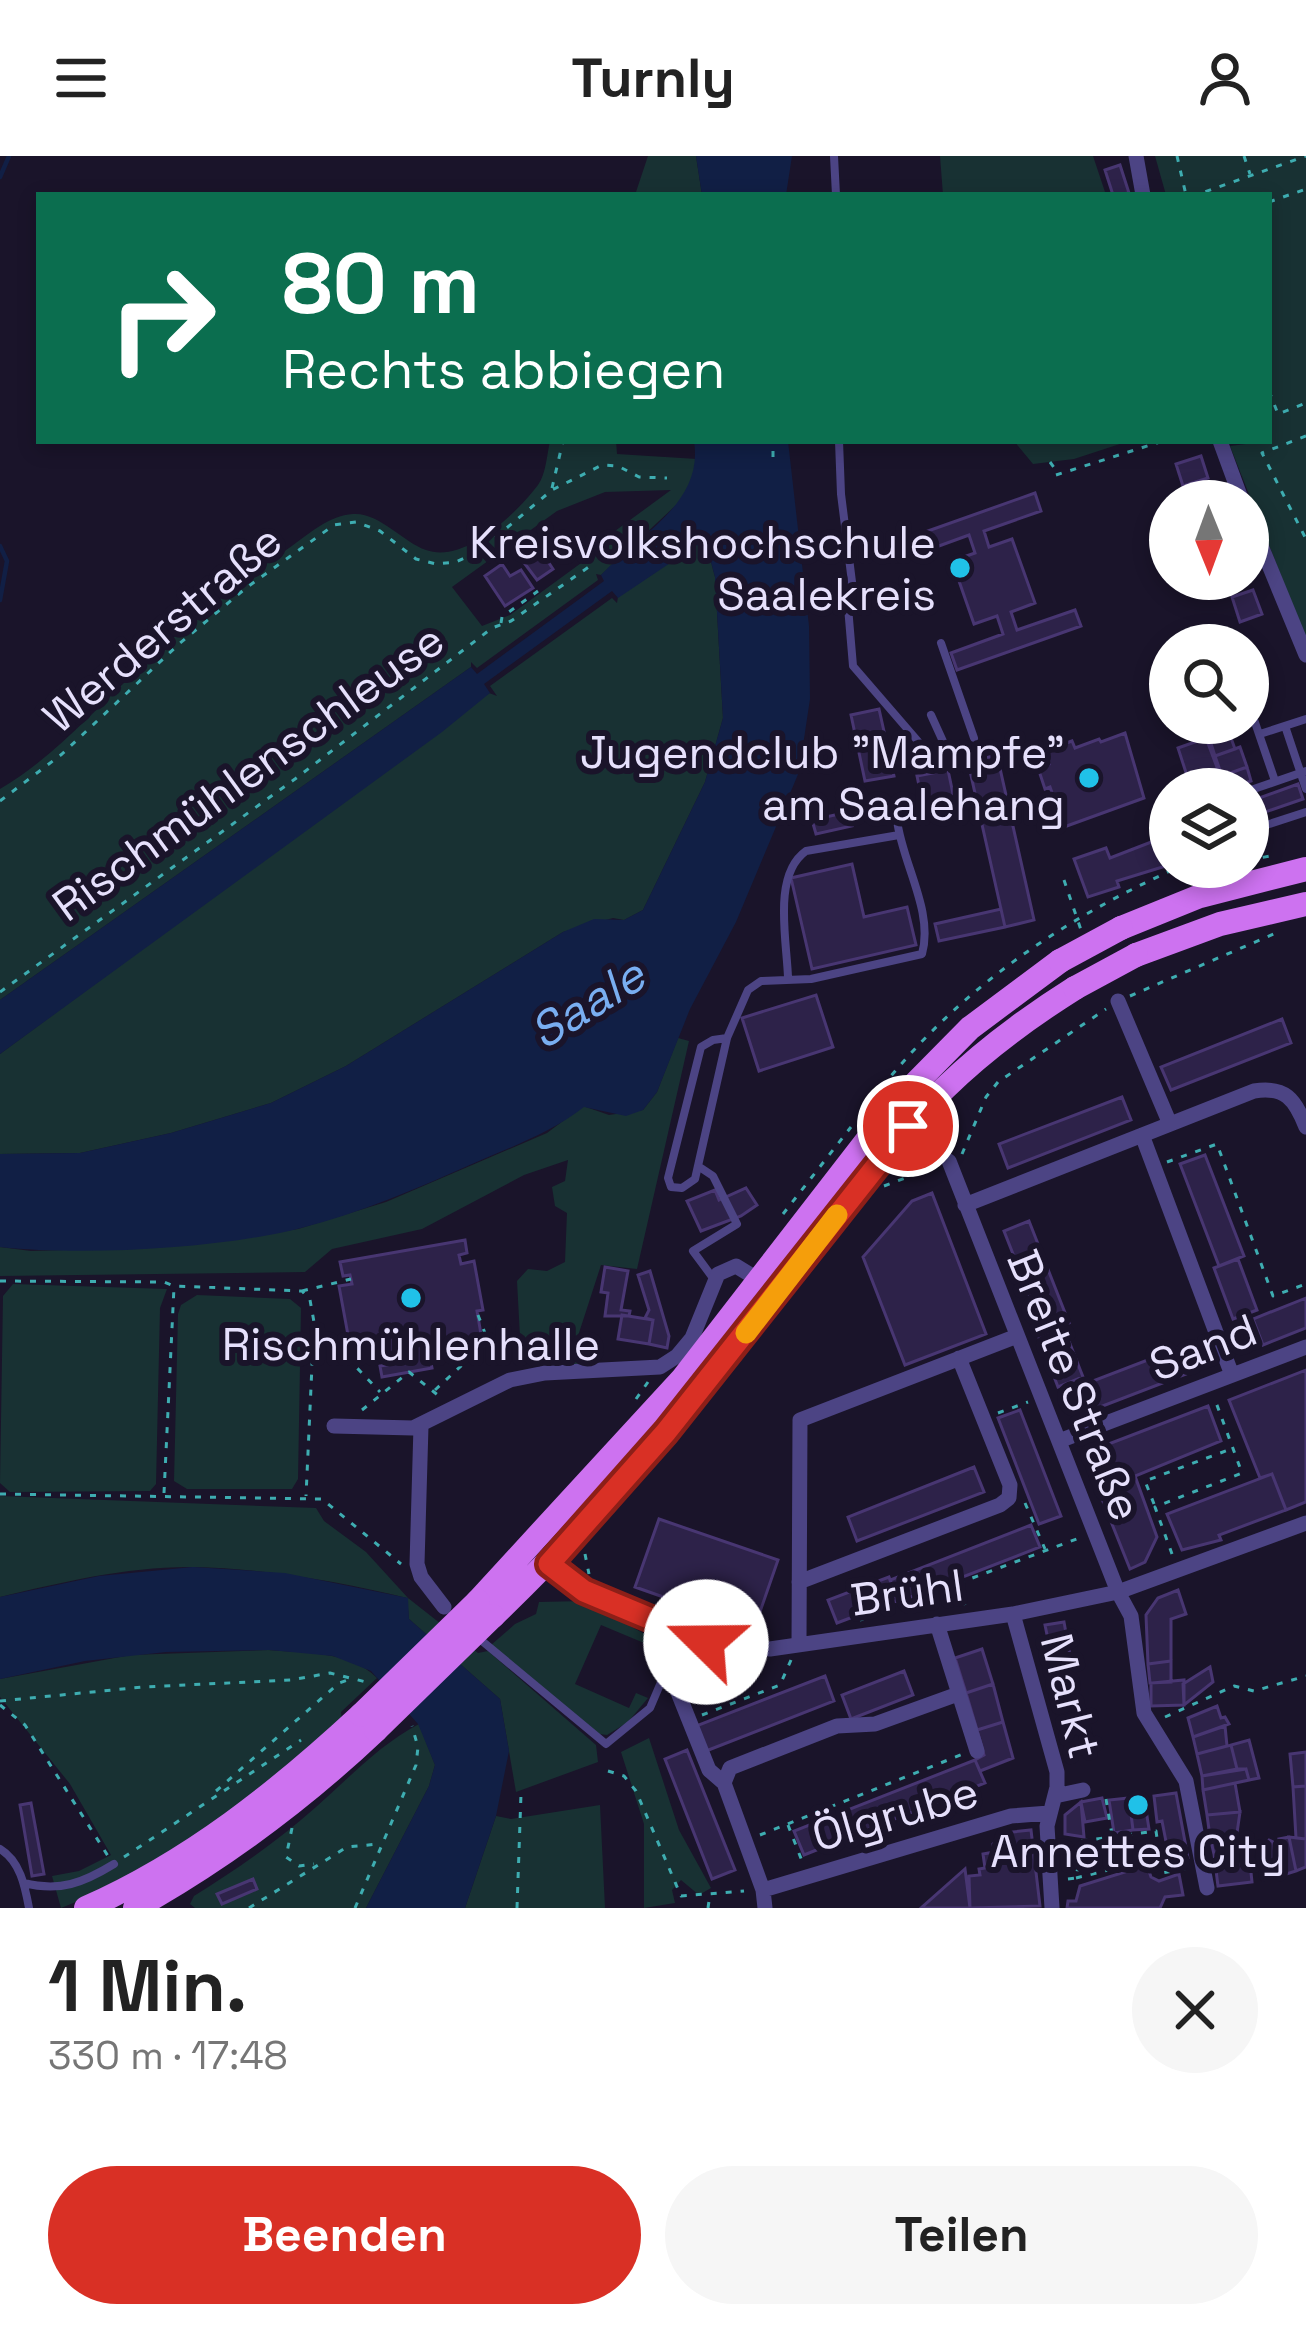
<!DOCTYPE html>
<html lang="de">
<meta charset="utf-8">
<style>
:root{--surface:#fff;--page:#f6f6f6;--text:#222;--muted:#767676;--accent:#d93025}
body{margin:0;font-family:"Space Grotesk",sans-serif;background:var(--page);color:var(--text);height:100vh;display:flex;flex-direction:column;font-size:45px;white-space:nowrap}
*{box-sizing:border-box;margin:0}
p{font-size:39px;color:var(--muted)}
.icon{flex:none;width:66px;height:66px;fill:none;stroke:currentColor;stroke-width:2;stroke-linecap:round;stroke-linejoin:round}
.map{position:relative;height:1752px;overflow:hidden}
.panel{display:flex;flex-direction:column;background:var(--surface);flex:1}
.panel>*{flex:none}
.banner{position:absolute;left:36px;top:36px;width:1236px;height:252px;border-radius:0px;box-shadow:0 6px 18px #0003;background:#0b6e4f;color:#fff;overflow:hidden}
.needle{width:78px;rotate:179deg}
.buttons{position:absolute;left:1149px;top:324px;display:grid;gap:24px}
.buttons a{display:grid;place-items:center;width:120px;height:120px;border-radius:50%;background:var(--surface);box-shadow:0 6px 18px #0003;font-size:60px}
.pin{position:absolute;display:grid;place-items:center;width:102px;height:102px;color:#fff;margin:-51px;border:6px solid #fff;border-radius:50%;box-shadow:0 3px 12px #0007}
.me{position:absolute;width:132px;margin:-66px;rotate:292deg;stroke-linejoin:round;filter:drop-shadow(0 0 9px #0008)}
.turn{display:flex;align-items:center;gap:42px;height:252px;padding:0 48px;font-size:54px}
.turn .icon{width:156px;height:156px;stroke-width:2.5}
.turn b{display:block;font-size:84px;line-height:102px}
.round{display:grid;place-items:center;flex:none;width:126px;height:126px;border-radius:63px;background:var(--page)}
.summary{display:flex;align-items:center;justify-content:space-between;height:204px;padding:0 48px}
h1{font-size:72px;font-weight:600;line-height:90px}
.primary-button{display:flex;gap:24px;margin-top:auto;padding:24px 48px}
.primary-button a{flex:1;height:138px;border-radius:72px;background:var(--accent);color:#fff;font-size:48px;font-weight:600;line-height:138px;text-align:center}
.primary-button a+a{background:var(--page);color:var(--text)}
header{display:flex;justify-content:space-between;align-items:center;height:156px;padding:0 48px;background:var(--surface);font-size:54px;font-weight:600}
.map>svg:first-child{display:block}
.green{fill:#183133;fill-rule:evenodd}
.water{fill:#111f45}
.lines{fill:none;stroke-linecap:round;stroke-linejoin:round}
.stream{stroke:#111f45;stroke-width:4.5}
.building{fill:#2d2249;stroke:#483672;stroke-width:3}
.path{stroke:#3eadb1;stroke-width:3;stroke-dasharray:6 9;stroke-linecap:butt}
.lane{stroke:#4c4484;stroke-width:8}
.street{stroke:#4c4484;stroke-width:15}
.primary{stroke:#cd72f0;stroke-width:24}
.primary-bridge{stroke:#cd72f0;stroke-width:24}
.route-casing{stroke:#8d1f18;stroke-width:30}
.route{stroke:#d93025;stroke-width:21}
.slow{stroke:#f59e0b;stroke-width:21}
.poi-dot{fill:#20c1e8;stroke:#1a142a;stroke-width:4.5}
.labels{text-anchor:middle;stroke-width:12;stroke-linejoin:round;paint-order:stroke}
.poi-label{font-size:45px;fill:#e6e0fc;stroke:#1a142a;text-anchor:end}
.street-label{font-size:45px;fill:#e6e0fc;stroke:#1a142a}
.water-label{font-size:48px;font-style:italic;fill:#79aef1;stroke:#1a142a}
</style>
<header><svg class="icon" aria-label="menu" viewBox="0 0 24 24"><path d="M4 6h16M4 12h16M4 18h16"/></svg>Turnly<svg class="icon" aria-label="person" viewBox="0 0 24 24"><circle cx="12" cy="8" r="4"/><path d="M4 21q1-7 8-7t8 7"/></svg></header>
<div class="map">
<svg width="1306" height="1752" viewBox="0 0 1306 1752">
<rect width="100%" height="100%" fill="#1a142a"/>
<path class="green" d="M648,0h48l6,39h-67z
M940,0h153l13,39h-163z
M1155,0h151v483l-76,-193 39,-5 3,-10 -3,-236h-103z
M550,285h66l1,13 80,5 -9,35 -87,81 -5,-1 2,6 -121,88 -6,-6v5l-471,333v-211c53,-31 94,-79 139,-120 46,-43 97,-85 150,-121 19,-13 40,-33 64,-34 26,-2 50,28 73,36 38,14 90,-36 112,-65 8,-11 9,-31 12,-44zM671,334l-86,63 3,5 -78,57 -28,11 -30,-39 105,-76 48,-19z
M1014,285h115l-55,18 -41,5z
M697,388l14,18 4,15 8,141 -18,64 -62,128 -19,10 -11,-2 -50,14 -217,134 -75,37 -100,30 -91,20 -80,1v-100l489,-361 8,3 -7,-10 122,-88 5,5 1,-6z
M678,882l11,3 -52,228 -36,-4 -24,74 2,26 -51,-2 -7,-8 -4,-74 11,-12 19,2 18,-9 2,-49 -12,-7 -3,-19 13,-6 3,-21 -44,15 -102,54 -90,20 -27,23 -305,4v-29l31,4 133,-4 134,-18 88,-27 161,-69 36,-27 26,9 34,-5 14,-18z
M13,1128l154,5 -7,19 -4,176 -6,7 -140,1 -10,-9 3,-187z
M197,1139l93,4 11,9 -3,171 -6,10h-105l-13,-8 4,-167 3,-9z
M0,1340l316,12 8,13 42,31 42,46 70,55 10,-2 108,94 2,17 -82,30 -16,-93 -91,-80 -2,-21c-64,-16 -147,-30 -213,-31 -64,-1 -132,15 -194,30z
M585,1445l74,41 -3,6 -55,-23 -26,59 54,24 7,-15 12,5 -20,24 -21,13 -8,-1 -108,-89 24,-21 21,-10 3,-12z
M268,1494c35,3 83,1 109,28l-36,34 1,9 -82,74 -140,89 -59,24 -9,-32 27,-5 32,-16 -41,-71 -70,-87v-18l131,-24z
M419,1568l16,41 -6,21 -63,122h-171l-5,-4 4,-8c43,-27 84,-55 122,-89 34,-30 63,-62 103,-83z
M649,1582l30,92 32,58 -12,7 -18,-15 -9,10 3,13 -31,5v-84l-23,-72z
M600,1649l5,103h-140l31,-92 15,3z"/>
<path class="water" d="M696,0h96l-6,39h-84z
M694,285h94l21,185 1,73 -11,73 -63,150 -46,87 -33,83 -14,18 -17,6 -42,-9c-32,25 -73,40 -112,57 -56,25 -112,49 -171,64 -82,21 -217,28 -301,19v-93l80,-1 91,-20 100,-30 75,-37 217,-134 31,-13 30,1 19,-10 62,-128 18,-64 -8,-141 -4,-15 -14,-17 -79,53 -6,-7 -128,93 6,9 -48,39 -442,322v-54l471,-333 6,7 127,-93 -3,-6c38,-41 103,-71 93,-134z
M193,1411l92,6 123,25 1,21 91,80 9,52 -13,65 -31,92h-99l63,-122 6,-21 -17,-41 -47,-53 -38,-15 -63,-6 -104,2 -81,9 -85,18v-82l99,-21z"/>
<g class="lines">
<path class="stream" d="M0,21l9,-21
M0,390l7,15 -7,39"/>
</g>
<path class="building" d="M1120,9l9,28 -16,2 -8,-25z
M1201,300l7,22 -25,8 -7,-22z
M1035,337l6,18 -57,20 5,16 23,-8 23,64 -24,9 6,18 58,-20 6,16 -124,44 -6,-17 52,-19 -6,-18 -23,8 -22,-63 23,-8 -6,-18 -52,19 -6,-17z
M539,392l14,21 -16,11 -15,-20z
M502,408l8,12 11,-6 12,18 -28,18 -20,-30z
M1253,434l9,24 -22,8 -8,-25z
M879,553l15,67 -29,5 -14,-66z
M1226,568l9,25 -20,7 -8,-25z
M1125,577l19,65 -80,29 -14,-40 -5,2 -7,-21 11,-4 -5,-13 28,-10 3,7 24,-9 2,3z
M1206,582l15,40 -30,10 -13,-40z
M1240,591l7,20 -25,9 -7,-20z
M997,599l37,165 -29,7 -37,-165z
M1247,611l4,14 -24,8 -5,-13z
M948,614l9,43 -31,6 -9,-43z
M1298,628l5,15 -55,19v-16z
M848,656l4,14 -36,8 -4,-14z
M1159,683l10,26 -52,16 2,6 -31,10 -14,-38 32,-11 4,10z
M852,708l12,53 43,-10 9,38 -104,24 -21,-91z
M1001,753l4,18 -66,14 -4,-17z
M816,839l17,52 -74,24 -17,-53z
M1282,863l9,24 -120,47 -10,-23z
M1122,941l9,23 -123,48 -9,-24z
M1205,999l39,101 -25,10 -39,-102z
M746,1032l11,17 -16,11 -40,15 -14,-30 28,-11 4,10z
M932,1037l54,141 -81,31 -42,-108 49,-56z
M1029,1065l40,102 -25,10 -40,-102z
M465,1084l2,13 -8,2 2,9 13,-3 9,49 -6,1 5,29 -60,10 2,8 6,-1 2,11 -50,9 -2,-11 7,-1 -1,-8 -27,5 -5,-28 -6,1 -9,-49 13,-2 -1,-5 -1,-4 -7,1 -3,-14z
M1238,1103l19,51 -24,9 -19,-51z
M605,1111l23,4 -7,39 9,1 -1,5h-24l3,-23 -7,-1z
M650,1115l19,65 -2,12 -18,-4 4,-24 -8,-2 4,-8 -11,-35z
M1306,1142v30l-43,17 -10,-26z
M622,1159l31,5 -4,24 -31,-5z
M1063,1170l20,51 -25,10 -20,-52z
M1179,1192l10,25 -102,39 -10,-25z
M1306,1214v132l-20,8 -14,-36 -12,4 -31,-78z
M1208,1250l13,35 -86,35 22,61 -12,25 -15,7 -40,-100v-12l8,-9z
M1020,1254l41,106 -22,8 -41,-106z
M974,1311l10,25 -127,49 -9,-24z
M1272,1318l14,36 -67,25 2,5 -39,10 -15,-36z
M659,1363l119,41 -24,69 -119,-42z
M1031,1369l9,22 -142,55 -8,-22z
M889,1421l9,23 -61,23 -9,-23z
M1178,1434l8,24 -15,5v42l-23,3 -2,-49 12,-17z
M1064,1466l7,39 -18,3 -8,-39z
M982,1493l11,35 -27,9 -11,-35z
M1171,1505v21l-21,1 -2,-19z
M1210,1511l3,15 -29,23 -1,-21z
M904,1515l9,24 -62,24 -9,-24z
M825,1520l9,25 -128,50 -10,-25z
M1184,1524v25l-33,1v-23z
M993,1528l10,38 -26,8 -11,-37z
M1217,1550l4,12 4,-1 4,7 -36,13 -5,-19z
M1003,1566l10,36 -33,13 -5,-11 9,-5 -7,-25z
M1225,1570l2,20 -30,8 -4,-17z
M1249,1584l10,38 -10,2 -3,-11h-9l-6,-24z
M1231,1589l6,24 -35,7 -5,-22z
M687,1594l48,120 -23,9 -47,-120z
M1306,1596v34l-13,1 -3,-33z
M975,1604l10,23 -181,72 -10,-24z
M1246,1613l3,11 -46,10 -1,-14z
M1235,1627l5,29 -33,3 -4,-25z
M1306,1630v53l-10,-1 -3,-51z
M1176,1637l12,65 -12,6 -6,-2 -8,-41 -5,1 -3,-26z
M1144,1641l5,32 -16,1 -4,-32z
M1102,1642l5,20 -22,4 -4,-20z
M1129,1642l4,32 -19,3 -5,-33z
M1081,1646l3,35 -19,-3v-19z
M31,1647l13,71 -12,2 -12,-71z
M1240,1656l-3,21 -27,4 -3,-22z
M1031,1674l9,76 -70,2 -1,-32 11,-1 -1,-6 6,-1 -2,-14 11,-2 -1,-8 10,-11z
M1237,1677l2,18 -25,3 -4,-17z
M1289,1681l7,34 -29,9 -3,-35 5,-5 4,2 2,12 7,-2 -3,-13z
M1289,1681l17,2v28l-10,4z
M1231,1696l2,13 17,-2 2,19 -34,4 -4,-32z
M1147,1709l4,12 8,4 20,-7 4,21 -18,2 -5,11h-93l1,-7h8l4,-15z
M965,1713l5,39h-49z
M253,1723l4,10 -35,15 -5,-10z"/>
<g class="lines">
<path class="path" d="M1177,0l9,39h10l110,-39
M1244,0l6,18
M1269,46l37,-13
M1269,235l9,23 28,-11
M1306,280l-44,17 44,86
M773,301v-16
M1050,306l8,11
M1056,319l107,-34
M552,332l11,-47
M501,467l1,-6 36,-26
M0,645l62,-47 117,-110 67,-56 88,-63 22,-3 24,9 36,28 20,5 20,-2 22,-10 74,-62 50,-25 16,1 21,11 28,1
M1248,704l28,-5
M1064,724l17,50
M0,836l295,-213 197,-151 19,-7 82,-57
M1130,840l146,-63
M882,931c80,-100 181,-168 297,-220
M962,998l24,-57 12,-15 108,-73
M1167,1006l50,-18 56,152 33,-12
M884,1030l53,-20
M783,1058l68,-87
M0,1125l164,1 10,4 128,5 8,9 4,22 -8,174
M302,1135l49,-12
M478,1159l10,26 19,22
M316,1169l64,67
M435,1234l53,-49
M636,1243l12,-17
M362,1254l47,-38 30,24
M998,1257l30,-11
M164,1337l10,-206
M0,1338l322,5 79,65
M1025,1347l20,46
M1154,1348l-9,-23 86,-32
M585,1398l4,20
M1172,1398l-17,-47 87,-34 -28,-76
M956,1431l9,18
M860,1464l222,-83
M0,1545l143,-14 148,-7 39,-7 36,9
M0,1549l25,20 83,131
M702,1559l78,-30 11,-25
M1165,1561l69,-31 20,5 52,-15
M608,1615l16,5 12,15 45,105 63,-5
M216,1635l123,-108 12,-4
M1106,1643l6,36
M788,1669l14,36
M292,1672l-6,29 13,9 15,-2
M760,1679l203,-81
M124,1701l177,-117
M1076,1722l82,-20
M1068,1723l8,-1 6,-37 74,-10 6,42 27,-5
M249,1752l98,-61 32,-3
M355,1752l61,-143 2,-18 -6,-21
M517,1752l4,-114
M708,1752l2,-14"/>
<path class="lane" d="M834,0l2,39
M839,285l2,53 11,88 -4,25 5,59 76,88
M941,487l33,95
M1248,546l27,79
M931,559l15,33
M1285,570l21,63
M1260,578l46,-15
M1248,635l58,-20
M1248,675l58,-19
M788,822c-1,-37 -16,-103 18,-127l93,-16
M727,882l-14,2 -12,7 -33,131 3,9 11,1 13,-9 32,-141 21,-48 13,-9 50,-2 111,-25c12,-43 -20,-91 -25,-134
M698,1010l15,10 24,48 -44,27 20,27
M476,1480l130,108 44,-36 32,-75
M0,1693c20,12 25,37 29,59
M24,1727c36,9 59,0 90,-19"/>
<path class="street" d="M1136,0l7,39
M1220,285l22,60
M1248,358l58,141
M1118,845l52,123
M1142,979l90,240
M949,1005l169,431 13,24 13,97 42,68 21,107
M965,1049l289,-114c31,-5 41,8 52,36
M334,1270l79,2 97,-48 35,-7 115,-6 17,-11 15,-18 26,-64 18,-8 23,14
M421,1270l-4,138 4,13 23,30
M1059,1285l247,-94
M545,1403l39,32 122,51 22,6 42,1 243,-35 105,-22 188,-69
M799,1426l201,-77 9,-7 1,-13 -51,-127
M1013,1458l44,158v15l-10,39 5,82
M937,1468l40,127
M799,1487l1,-223 217,-84
M667,1519l8,10 34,85 15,13
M724,1627l6,-15 107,-42 38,-2 83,-30
M724,1627l39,107 2,18
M1055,1640l28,-6
M763,1734l248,-74 38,-3"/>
<path class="primary" d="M1121,772l79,-32 106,-27
M1136,799l84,-31 86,-20
M478,1445l205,-223 212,-274 75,-76 90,-67
M493,1460c84,-81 161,-166 233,-258 71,-90 136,-190 219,-270 40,-39 84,-71 130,-100
M86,1752c104,-46 192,-116 275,-193
M135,1752c89,-50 166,-107 241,-178"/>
<path class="primary-bridge" d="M1060,805l61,-33
M1075,832l61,-33
M361,1559l117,-114
M376,1574l117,-114"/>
</g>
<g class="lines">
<g class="route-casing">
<path id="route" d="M706,1486l-122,-51 -35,-27 117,-132 242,-306"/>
</g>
<use href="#route" class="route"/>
<path class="slow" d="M746,1177l91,-118"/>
</g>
<g class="poi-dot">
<circle cx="960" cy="412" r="12"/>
<circle cx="1089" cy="622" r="12"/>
<circle cx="411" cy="1142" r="12"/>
<circle cx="1138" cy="1649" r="12"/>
</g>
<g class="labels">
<g class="poi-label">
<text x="936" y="402">Kreisvolkshochschule<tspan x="936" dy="52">Saalekreis</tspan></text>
<text x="1065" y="612">Jugendclub "Mampfe"<tspan x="1065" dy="52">am Saalehang</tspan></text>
<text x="411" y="1204" text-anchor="middle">Rischmühlenhalle</text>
<text x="1138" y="1711" text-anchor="middle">Annettes City</text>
</g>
<g class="street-label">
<text transform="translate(162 472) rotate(-40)" y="16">Werderstraße</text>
<text transform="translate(248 616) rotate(-36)" y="16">Rischmühlenschleuse</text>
<text transform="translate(1203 1191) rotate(-21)" y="16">Sand</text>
<text transform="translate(1075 1229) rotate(68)" y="16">Breite Straße</text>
<text transform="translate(907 1436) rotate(-8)" y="16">Brühl</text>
<text transform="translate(1071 1540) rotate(76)" y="16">Markt</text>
<text transform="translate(895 1657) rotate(-16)" y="16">Ölgrube</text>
</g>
<g class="water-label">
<text transform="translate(587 847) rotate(-32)" y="17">Saale</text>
</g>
</g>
</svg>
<div class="buttons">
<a><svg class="needle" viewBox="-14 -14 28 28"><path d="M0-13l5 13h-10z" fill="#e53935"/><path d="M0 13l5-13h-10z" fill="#767676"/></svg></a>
<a><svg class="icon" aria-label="search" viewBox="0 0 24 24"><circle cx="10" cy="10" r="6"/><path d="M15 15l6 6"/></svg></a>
<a><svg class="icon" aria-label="layers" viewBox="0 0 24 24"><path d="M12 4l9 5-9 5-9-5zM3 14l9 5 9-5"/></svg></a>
</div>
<div class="pin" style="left:908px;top:970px;background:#d93025"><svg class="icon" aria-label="arrive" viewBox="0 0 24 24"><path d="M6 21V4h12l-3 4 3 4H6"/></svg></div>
<svg class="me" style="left:706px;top:1486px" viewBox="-20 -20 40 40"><circle r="19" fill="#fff"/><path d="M0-13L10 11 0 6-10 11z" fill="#d93025"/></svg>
<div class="banner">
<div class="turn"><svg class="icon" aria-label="right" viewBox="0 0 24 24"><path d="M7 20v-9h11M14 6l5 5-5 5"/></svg><div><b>80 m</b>Rechts abbiegen</div></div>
</div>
</div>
<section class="panel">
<div class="summary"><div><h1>1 Min.</h1><p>330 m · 17:48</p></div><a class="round"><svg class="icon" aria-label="close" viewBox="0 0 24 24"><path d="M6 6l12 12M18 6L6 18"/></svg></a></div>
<div class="primary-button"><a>Beenden</a><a>Teilen</a></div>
</section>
